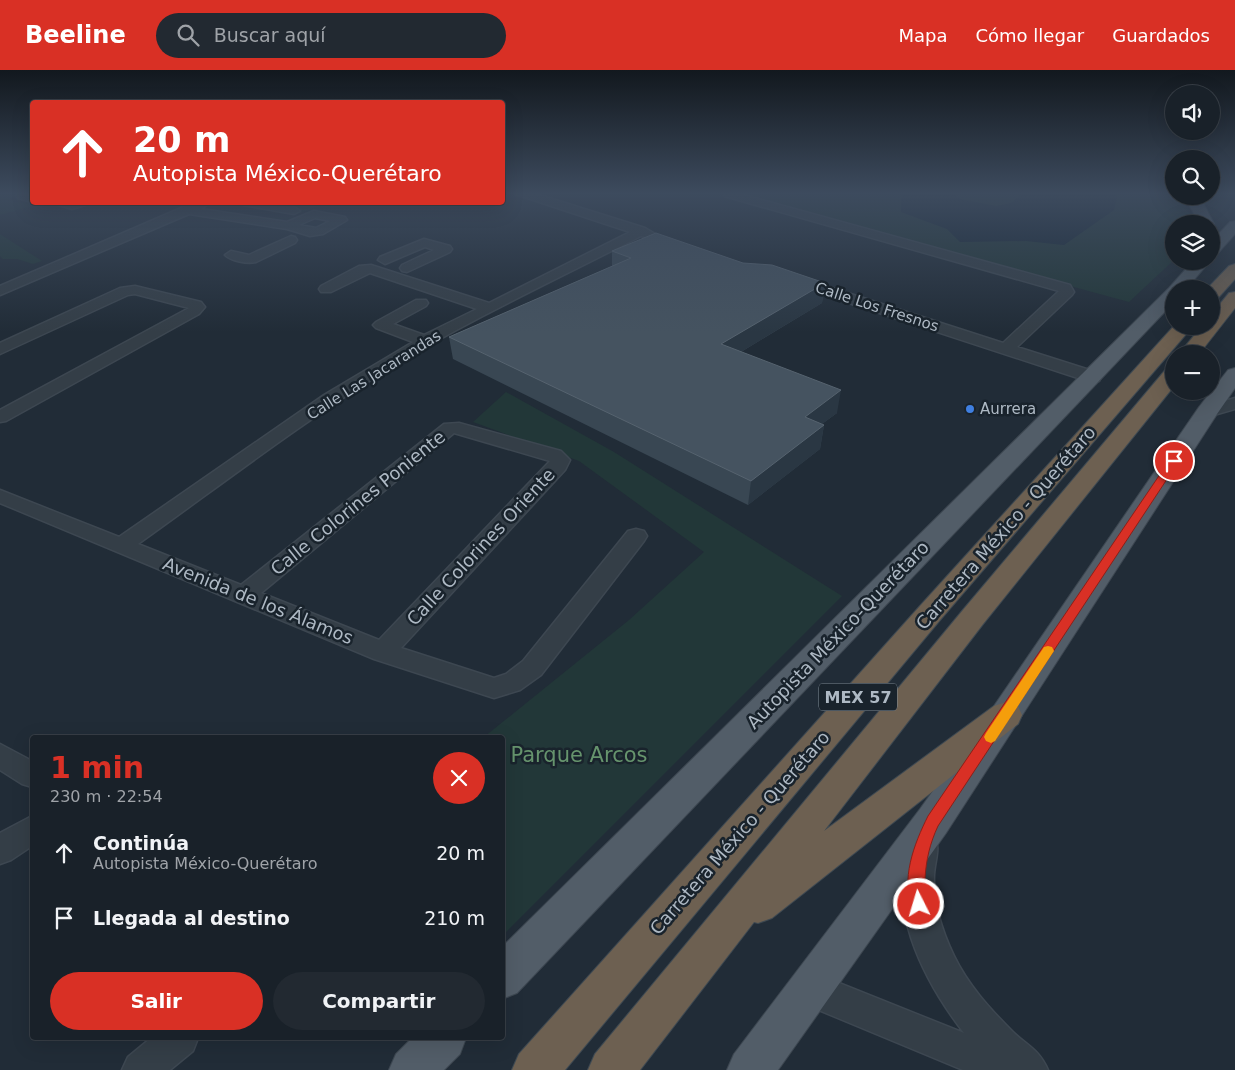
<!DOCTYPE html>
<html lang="es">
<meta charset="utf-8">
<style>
:root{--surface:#192129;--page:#222931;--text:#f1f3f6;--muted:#9fa3a8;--line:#373e46;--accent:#d93025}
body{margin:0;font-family:"DejaVu Sans",sans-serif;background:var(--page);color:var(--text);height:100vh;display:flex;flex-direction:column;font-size:19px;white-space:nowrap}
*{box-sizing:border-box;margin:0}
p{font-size:16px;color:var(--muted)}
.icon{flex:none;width:28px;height:28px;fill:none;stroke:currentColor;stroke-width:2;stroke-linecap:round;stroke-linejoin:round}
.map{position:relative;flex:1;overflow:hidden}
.sheet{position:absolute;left:30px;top:665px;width:475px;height:305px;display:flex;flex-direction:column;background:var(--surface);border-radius:5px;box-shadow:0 5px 20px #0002,0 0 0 1px var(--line)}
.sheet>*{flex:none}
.top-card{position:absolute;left:30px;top:30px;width:475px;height:105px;border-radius:5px;box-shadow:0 5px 20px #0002,0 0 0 1px var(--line);background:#d93025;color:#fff;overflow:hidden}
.tools{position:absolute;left:1165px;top:15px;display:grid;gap:10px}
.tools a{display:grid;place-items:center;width:55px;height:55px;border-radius:50%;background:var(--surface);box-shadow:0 5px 20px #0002,0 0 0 1px var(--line);font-size:25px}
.pin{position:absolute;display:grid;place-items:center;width:42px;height:42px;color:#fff;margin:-21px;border:2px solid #fff;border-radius:50%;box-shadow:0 1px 5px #0007}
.me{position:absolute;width:55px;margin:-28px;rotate:355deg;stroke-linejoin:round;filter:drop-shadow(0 0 4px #0008)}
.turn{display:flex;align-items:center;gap:18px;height:105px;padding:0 20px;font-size:22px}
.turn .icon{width:65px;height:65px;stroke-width:2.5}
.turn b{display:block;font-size:35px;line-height:42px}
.round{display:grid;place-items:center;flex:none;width:52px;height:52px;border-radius:26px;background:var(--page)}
.head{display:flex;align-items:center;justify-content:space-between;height:85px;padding:0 20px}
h1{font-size:30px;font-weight:800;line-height:38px;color:var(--accent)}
.primary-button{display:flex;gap:10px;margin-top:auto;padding:10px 20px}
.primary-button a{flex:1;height:58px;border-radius:30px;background:var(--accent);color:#fff;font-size:20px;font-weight:800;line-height:58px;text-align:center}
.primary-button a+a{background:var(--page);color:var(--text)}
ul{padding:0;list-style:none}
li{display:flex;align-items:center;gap:15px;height:65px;padding:0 20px}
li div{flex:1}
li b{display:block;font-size:19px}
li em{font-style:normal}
header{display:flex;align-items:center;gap:30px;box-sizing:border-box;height:70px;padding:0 25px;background:var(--accent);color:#fff}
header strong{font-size:24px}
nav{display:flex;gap:28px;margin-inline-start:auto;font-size:18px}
.search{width:350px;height:45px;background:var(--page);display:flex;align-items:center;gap:12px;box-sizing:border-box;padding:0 18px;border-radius:28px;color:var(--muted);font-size:19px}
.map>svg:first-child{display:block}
.green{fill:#223738}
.water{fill:#152434}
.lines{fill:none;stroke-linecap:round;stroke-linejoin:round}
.minor-casing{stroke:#3d4751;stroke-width:3}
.major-casing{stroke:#3d4751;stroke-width:2}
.highway-casing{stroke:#3e4952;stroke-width:2}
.minor{fill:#343e47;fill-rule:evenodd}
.major{fill:#525d68;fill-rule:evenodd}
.highway{fill:#6d6051;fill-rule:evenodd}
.wall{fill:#394753}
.shaded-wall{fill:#2a3743}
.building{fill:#455360;stroke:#56636f}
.route{fill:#d93025;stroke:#8d1f18}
.slow{fill:#f59e0b}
.shop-dot{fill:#3f7fe0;stroke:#19232c;stroke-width:2}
.labels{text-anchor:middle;stroke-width:5;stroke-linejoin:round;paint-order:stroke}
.far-street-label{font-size:15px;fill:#aeb9c4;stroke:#19232c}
.far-poi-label{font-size:15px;fill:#aeb9c4;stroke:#19232c;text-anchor:start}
.shield{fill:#19232c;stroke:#818c96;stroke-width:1}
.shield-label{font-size:16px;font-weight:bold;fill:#aeb9c4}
.street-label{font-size:18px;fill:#aeb9c4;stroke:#19232c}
.near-park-label{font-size:21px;fill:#66946d;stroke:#19232c}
</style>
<header>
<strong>Beeline</strong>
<div class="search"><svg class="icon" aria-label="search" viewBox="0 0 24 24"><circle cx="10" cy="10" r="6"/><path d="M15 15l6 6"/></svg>Buscar aquí</div>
<nav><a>Mapa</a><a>Cómo llegar</a><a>Guardados</a></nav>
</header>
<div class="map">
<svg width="1235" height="1000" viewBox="0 0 1235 1000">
<rect width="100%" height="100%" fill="#212c37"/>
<path class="green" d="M0,122l19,2 -9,3v4l25,4 -35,10z
M726,122h448v4h4l14,21 2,7h-20v36l-45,42z
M249,133h77l-23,9z
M0,164l42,27 -9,3 -16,-5h-14l-3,-3z
M506,322l108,60 228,144 -339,339 -1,-197 -18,-1 145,-117 75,-68 -125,-91 -106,-39z"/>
<path class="water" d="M901,122h50l9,7 36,7 15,-3 13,-11h94l-4,18 -50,35 -38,-4 -66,1 -13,-13 -46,-17z"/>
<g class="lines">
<g class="minor-casing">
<path id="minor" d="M514,122h16l115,36 10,6 -6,4 -8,-2c-82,42 -168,82 -248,130 -88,54 -171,118 -255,178l103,41 203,-161 15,-1 102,28 9,9 -5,10 -164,178 93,30 12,-4 17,-13 105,-130 8,-2 8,2 3,5 -3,5 -103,134 -21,15 -26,8 -120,-39 -374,-156v-13l119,47 205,-142 89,-53 -37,-14 -3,-3 3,-3 40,-22h10l2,3 -2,3 -33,18 31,11 53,-26 -107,-36 -39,19h-10l-2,-3 2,-3 38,-20 12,-1 118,38 141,-71 -115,-38zM454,363l96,28 -171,179 -118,-47z
M724,122h9l337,93 4,7 -2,3 -55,52 82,26 2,4 -2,4h-12l-296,-97 -2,-3 2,-3h10l202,65 56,-52 -335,-95z
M22,123l10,3v6l-14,-4 -2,-2 2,-2z
M49,132h46l-23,7z
M195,132h16l-10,7 86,13 27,-11 31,6 2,3 -24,14 -13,2 -23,-7 -98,-15 -189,81v-9zM315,148l15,3 -14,7 -17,-3z
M238,132c14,0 52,-1 62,9l-6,3 -51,-9z
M291,166l4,1 2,3 -2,3 -39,19c-9,2 -25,-1 -31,-7l6,-4 18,4z
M424,169l26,7 2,3 -2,3 -43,20 -5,-1 -2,-3 2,-3 32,-15 -9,-3 -40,17 -7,-4 2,-3z
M135,216l66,16 4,5 -6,7 -193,107 -6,1v-12l189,-102 -54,-14 -7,1 -128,59v-11l120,-55z
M1235,328v11l-28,8 -6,-1 -3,-4 3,-4z
M0,674l32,17v26l-10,-3 -22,-14z
M32,746v30l-21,14 -11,4v-31z
M923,760l11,4c7,15 1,25 0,41 -1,28 8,56 20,81 14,29 36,53 58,75 15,15 27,18 36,39h-85l-166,-69 -6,-12 6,-12 12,-6 155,62c-41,-53 -82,-132 -52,-199z
M151,968h47l-5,13 -23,19h-48l6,-13z"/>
</g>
<g class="major-casing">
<path id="major" d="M1184,126l16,1 14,27 -2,3 -1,-3h-11z
M1235,151v13l-18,20 -6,2v-14l19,-20z
M1193,191h17l-24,28h-12v13l-657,691 -15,6v-52l667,-659z
M1235,298v20l-18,26 -271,419 -168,237h-51l7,-16 186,-245 74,-103 205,-299 29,-37z
M412,968h54l-6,16 -16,16h-55l7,-16z"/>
</g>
<g class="highway-casing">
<path id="highway" d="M1235,194v15l-18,20 -6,1v-11h-4l22,-23z
M1235,222v16l-36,46h-20l23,-28h9v-11l18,-22z
M1174,256h19l-253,294 -375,450h-53l7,-16 401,-448z
M1174,296v20l-191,238 -159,207 170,-125 12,-4 12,4 4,9 -4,9 -246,194 -14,5 -4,-1 -114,148h-52l7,-16 368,-444 204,-242z"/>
</g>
<use href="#minor" class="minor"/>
<use href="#major" class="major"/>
<use href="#highway" class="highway"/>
</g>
<path class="wall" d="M612,181l131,12 82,20 -3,20 -81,49 96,61 -15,11 2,1 -4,24 -72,56 -295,-146 -4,-22 163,-71z"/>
<path class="shaded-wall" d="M825,213l-3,20 -103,62 2,-21z
M841,320l-4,23 -37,27 5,-23z
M824,355l-4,24 -72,56 3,-24z"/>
<path class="building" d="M656,163l87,30 29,2 53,18 -104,61 120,46 -36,27 19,8 -73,56 -302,-144 182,-79 -19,-7z"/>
<linearGradient id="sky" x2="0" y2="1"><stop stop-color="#12181e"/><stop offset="0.47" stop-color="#3d4b5e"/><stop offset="1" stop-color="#3d4b5e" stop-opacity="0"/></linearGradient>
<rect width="1235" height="262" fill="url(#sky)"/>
<path class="route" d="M1174,388l5,3 -241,365c-8,17 -12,34 -13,53 0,11 4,21 0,31l-6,3 -6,-3c-13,-30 1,-66 15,-94l241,-355z"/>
<path class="slow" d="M1048,576l4,1 2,4 -59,90 -4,2 -5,-2 -2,-4 2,-4 58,-86z"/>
<circle class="shop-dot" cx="970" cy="339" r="5"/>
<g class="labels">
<g class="far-street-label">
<text transform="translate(877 237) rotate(18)" y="5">Calle Los Fresnos</text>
<text transform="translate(374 305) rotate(-32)" y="5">Calle Las Jacarandas</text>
</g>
<g class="far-poi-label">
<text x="980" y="344">Aurrera</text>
</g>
<rect class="shield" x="819" y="613.5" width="78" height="27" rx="4"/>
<g class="shield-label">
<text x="858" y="633">MEX 57</text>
</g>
<g class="street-label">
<text transform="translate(358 433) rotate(-39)" y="6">Calle Colorines Poniente</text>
<text transform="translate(1006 458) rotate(-49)" y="6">Carretera México - Querétaro</text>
<text transform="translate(481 477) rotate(-47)" y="6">Calle Colorines Oriente</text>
<text transform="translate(258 531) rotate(22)" y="6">Avenida de los Álamos</text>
<text transform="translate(838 565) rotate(-46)" y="6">Autopista México-Querétaro</text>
<text transform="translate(740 763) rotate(-49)" y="6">Carretera México - Querétaro</text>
</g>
<g class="near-park-label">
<text x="579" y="692">Parque Arcos</text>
</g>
</g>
</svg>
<div class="tools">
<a><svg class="icon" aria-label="sound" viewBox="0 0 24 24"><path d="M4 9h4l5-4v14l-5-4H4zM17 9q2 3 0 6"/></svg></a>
<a><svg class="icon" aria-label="search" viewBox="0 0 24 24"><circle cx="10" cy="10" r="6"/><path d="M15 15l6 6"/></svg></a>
<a><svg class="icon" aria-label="layers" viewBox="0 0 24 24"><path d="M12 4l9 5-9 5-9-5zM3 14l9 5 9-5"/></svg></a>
<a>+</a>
<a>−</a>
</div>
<div class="pin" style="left:1174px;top:391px;background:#d93025"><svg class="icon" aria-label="arrive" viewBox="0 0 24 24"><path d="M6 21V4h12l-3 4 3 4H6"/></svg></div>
<svg class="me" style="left:919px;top:834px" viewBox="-20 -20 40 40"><circle r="17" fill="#d93025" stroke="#fff" stroke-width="3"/><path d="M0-11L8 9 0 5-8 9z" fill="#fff"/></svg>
<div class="top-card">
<div class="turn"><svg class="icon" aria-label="ahead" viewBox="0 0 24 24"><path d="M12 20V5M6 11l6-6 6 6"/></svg><div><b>20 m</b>Autopista México-Querétaro</div></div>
</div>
<section class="sheet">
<div class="head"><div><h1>1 min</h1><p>230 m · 22:54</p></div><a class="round" style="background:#d93025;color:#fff"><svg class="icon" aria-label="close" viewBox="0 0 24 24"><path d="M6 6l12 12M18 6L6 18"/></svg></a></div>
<ul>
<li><svg class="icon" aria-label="ahead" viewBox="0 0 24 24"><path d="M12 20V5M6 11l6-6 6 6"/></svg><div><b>Continúa</b><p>Autopista México-Querétaro</p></div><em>20 m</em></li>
<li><svg class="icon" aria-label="arrive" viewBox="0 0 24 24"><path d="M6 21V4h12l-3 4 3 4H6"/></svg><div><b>Llegada al destino</b></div><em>210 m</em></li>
</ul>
<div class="primary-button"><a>Salir</a><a>Compartir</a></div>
</section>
</div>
